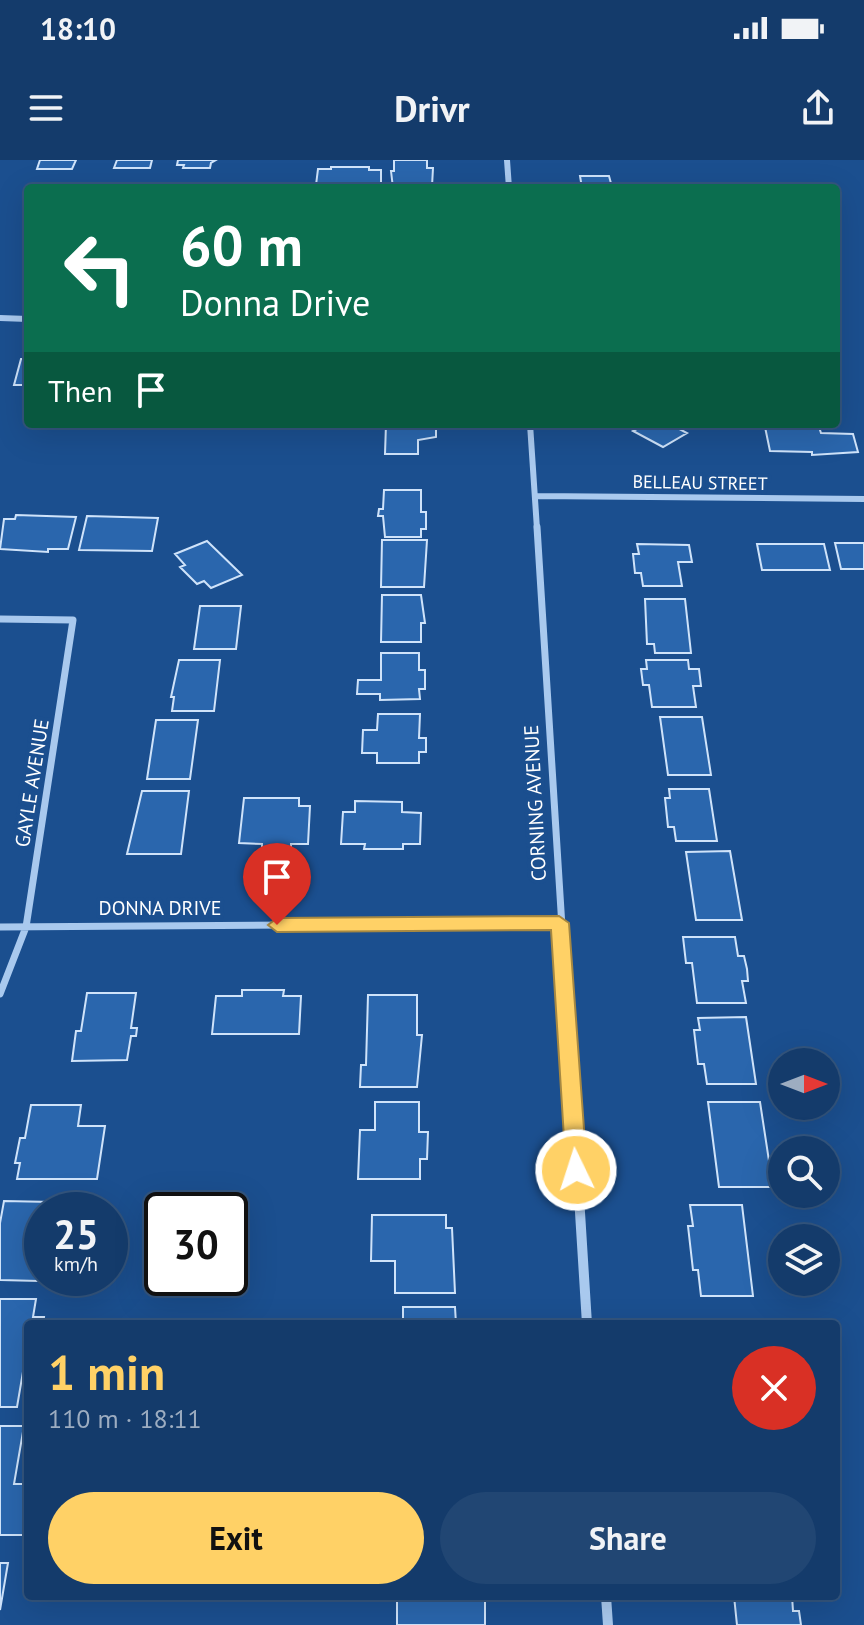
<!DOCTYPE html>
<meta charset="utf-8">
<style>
:root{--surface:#143b6b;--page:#214673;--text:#f1f3f6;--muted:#9dadc1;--line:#33557e;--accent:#ffd166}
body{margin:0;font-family:"PT Sans",sans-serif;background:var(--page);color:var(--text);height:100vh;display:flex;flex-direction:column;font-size:30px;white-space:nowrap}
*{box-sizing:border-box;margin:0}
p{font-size:26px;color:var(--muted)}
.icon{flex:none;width:44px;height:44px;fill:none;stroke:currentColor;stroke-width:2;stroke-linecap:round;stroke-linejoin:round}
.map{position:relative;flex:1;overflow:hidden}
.details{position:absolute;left:24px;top:1160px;width:816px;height:280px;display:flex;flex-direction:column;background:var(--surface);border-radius:8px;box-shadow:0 8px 32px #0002,0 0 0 2px var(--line)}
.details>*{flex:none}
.top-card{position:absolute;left:24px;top:24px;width:816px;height:244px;border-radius:8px;box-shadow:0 8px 32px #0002,0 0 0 2px var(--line);background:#0b6e4f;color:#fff;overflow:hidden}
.needle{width:52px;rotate:90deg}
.buttons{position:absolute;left:768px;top:888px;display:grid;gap:16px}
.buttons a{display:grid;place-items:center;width:72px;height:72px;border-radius:50%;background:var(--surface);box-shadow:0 8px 32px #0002,0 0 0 2px var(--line);font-size:40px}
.speed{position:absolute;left:24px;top:1032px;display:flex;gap:16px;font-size:40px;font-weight:700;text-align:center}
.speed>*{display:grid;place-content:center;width:104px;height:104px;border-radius:50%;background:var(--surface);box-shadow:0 8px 32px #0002,0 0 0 2px var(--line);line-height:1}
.speed small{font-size:20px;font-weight:400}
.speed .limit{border:4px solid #111;border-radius:12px;background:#fff;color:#111}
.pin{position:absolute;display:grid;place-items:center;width:68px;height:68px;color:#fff;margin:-82px -34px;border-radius:50% 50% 50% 0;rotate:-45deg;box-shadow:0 0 8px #0007}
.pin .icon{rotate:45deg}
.me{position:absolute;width:88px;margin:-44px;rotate:356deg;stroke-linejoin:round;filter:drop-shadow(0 0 6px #0008)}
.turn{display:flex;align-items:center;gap:28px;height:168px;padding:0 24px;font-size:36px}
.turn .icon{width:104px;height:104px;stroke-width:2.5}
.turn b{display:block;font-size:56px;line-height:68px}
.then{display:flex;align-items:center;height:76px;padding:0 24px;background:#0003;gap:16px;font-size:30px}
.round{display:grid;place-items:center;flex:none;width:84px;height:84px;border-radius:42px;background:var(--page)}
.summary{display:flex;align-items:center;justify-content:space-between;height:136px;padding:0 24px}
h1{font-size:48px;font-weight:600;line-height:60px;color:var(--accent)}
.cta{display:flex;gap:16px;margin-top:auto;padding:16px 24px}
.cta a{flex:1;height:92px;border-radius:48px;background:var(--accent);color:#111;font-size:32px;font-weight:600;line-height:92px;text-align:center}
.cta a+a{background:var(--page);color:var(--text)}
.status{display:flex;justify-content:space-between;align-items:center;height:56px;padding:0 40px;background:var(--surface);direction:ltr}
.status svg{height:22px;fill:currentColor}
header{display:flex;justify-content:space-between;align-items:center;height:104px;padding:0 24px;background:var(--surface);font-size:36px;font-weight:600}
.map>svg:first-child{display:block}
.building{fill:#2a66ad;stroke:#cfe3fa;stroke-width:2}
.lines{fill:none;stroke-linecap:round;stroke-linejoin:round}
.street-far2{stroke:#a9c9ee;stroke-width:6}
.street-far1{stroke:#a9c9ee;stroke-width:7}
.street{stroke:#a9c9ee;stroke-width:10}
.route{fill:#ffd166;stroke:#a68842;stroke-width:2}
.labels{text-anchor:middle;stroke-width:8;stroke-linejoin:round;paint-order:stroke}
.far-street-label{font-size:18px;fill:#fff;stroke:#1b4f8f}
.street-label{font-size:20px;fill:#fff;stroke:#1b4f8f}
</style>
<div class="status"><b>18:10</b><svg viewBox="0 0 49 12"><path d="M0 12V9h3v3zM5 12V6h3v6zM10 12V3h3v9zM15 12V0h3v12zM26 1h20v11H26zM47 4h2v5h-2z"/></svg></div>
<header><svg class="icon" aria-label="menu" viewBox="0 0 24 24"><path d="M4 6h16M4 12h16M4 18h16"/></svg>Drivr<svg class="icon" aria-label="share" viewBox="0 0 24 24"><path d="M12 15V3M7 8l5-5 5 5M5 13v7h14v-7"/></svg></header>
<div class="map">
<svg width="864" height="1465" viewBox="0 0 864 1465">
<rect width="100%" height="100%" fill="#1b4f8f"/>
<path class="building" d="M40,0h36l-4,9h-35z
M117,0h35l-2,8h-36z
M178,0h38l-5,3 -1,5h-27l1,-3h-7z
M394,0h33v8h6l-1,18 -39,2 -2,-17h3z
M331,7h38v3h12v16l-65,-1 2,-16h13z
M580,16h29l3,11 -30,1z
M21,199h7v26h-14z
M386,264h50v13l-18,3v14h-33z
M628,264h42l17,9 -24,14 -30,-16 4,-2z
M785,264h33l3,9 32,1 5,18 -46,3v-3l-42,-1 -5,-24h20z
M384,330h37v22h5v17h-5v8h-36l-2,-21h-5l1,-7h4z
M16,355l60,2 -8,32h-20v3l-48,-3 4,-30h11z
M87,356l71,2 -6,33 -73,-1z
M382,380h45l-3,47h-43z
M207,381l35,34 -31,13 -7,-7 -7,3 -17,-17 5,-2 -10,-11z
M835,383h29v26h-23z
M637,384l52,1 3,17h-14l4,24h-39l-2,-13h-6l-2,-19h6z
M757,384h67l6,26h-68z
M382,435h39l4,28h-4v19h-40z
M645,439h40l6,54h-36l-1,-9h-7z
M200,446h41l-5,43h-42z
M381,493h38v17h6v19h-6l1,10 -40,1v-6h-23l1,-14h23z
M179,500h41l-6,51h-42l2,-14h-3z
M646,500h42l1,9h10l2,17h-8l3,21h-44l-3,-22h-6l-2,-16h6z
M378,554h42l-1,24h7v14h-7v11h-42v-10h-15l1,-23h14z
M660,557h42l9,58h-43z
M156,560h42l-8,59h-43z
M669,629h40l8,52h-41l-2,-14h-6l-3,-29h5z
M142,631h47l-8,63h-54z
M244,638h55v8h11l-2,38h-17v4h-29v-4l-23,-1z
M355,641l47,1v10l19,1 -1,31h-17v5h-39l1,-5h-24l2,-32h12z
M730,691l12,69h-46l-10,-68z
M683,777h52l3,19h6l3,13 1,12h-6l4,22h-49l-5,-40h-6z
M242,830h42l-1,6h18l-2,38h-87l4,-38h26z
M87,833h49l-5,35h6l-1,8h-5l-4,24 -55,1 4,-30h5z
M368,835h49v40h5l-5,52h-57l1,-22h5z
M746,857l10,67h-49l-3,-20h-6l-4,-34h6l-2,-12z
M375,942h44v30h9l-1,27h-7v20h-62l2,-49h15z
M708,942h52l13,85h-54z
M31,945h50l-3,21h27l-8,53h-80l3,-16h-5l5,-25h5z
M4,1041l48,1 -1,8h-9v52l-3,19 -39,-1v-57z
M690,1045h52l11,91h-52l-3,-26h-5l-5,-44h5z
M372,1055h74v13h6l3,65h-60v-32h-24z
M0,1139h36l-3,18h11l-1,7h-15v36h-3l-8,47h-17z
M403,1147h52l1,17h-53z
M0,1266h24l-10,58h14v51h-28z
M0,1403h8l-8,47z
M397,1436h88v29h-88z
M734,1436h58l1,15h6l2,14h-64z"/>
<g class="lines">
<path class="street-far2" d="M507,0l2,28
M0,158l28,1
M530,264l7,105
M536,336l328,3"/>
<path class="street-far1" d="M537,367l30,480
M0,459l73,1 -47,307 -26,67
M0,767l559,-4"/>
<path class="street" d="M567,845l20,319
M606,1436l2,29"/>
</g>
<path class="route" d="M559,756l10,7 18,247 -3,6 -8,3 -7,-3 -3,-6 -15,-240 -274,2 -9,-7 9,-7z"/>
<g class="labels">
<g class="far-street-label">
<text transform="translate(700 323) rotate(1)" y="6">BELLEAU STREET</text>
</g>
<g class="street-label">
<text transform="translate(32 623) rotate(-81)" y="7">GAYLE AVENUE</text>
<text transform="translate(535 643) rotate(-93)" y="7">CORNING AVENUE</text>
<text x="160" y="755">DONNA DRIVE</text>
</g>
</g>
</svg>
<div class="buttons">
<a><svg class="needle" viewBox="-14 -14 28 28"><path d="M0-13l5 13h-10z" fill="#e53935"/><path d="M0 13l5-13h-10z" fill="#9dadc1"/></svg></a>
<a><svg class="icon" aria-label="search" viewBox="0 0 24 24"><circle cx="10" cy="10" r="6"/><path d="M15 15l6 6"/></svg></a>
<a><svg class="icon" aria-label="layers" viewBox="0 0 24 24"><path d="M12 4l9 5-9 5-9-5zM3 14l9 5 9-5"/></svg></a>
</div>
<div class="speed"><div>25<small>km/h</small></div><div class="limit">30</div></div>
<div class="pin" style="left:277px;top:765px;background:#d93025"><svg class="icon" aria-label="arrive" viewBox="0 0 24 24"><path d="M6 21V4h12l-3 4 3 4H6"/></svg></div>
<svg class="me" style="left:576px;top:1010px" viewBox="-20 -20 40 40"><circle r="17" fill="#ffd166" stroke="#fff" stroke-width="3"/><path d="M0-11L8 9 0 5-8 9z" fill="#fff"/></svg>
<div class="top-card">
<div class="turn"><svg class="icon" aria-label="left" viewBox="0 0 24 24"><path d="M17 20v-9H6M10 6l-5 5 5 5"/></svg><div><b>60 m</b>Donna Drive</div></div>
<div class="then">Then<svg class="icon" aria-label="arrive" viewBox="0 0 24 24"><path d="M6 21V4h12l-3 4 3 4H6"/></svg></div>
</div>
<section class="details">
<div class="summary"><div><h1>1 min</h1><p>110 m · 18:11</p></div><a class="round" style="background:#d93025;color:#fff"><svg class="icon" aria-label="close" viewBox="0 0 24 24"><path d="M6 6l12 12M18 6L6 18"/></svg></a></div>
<div class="cta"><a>Exit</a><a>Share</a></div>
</section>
</div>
